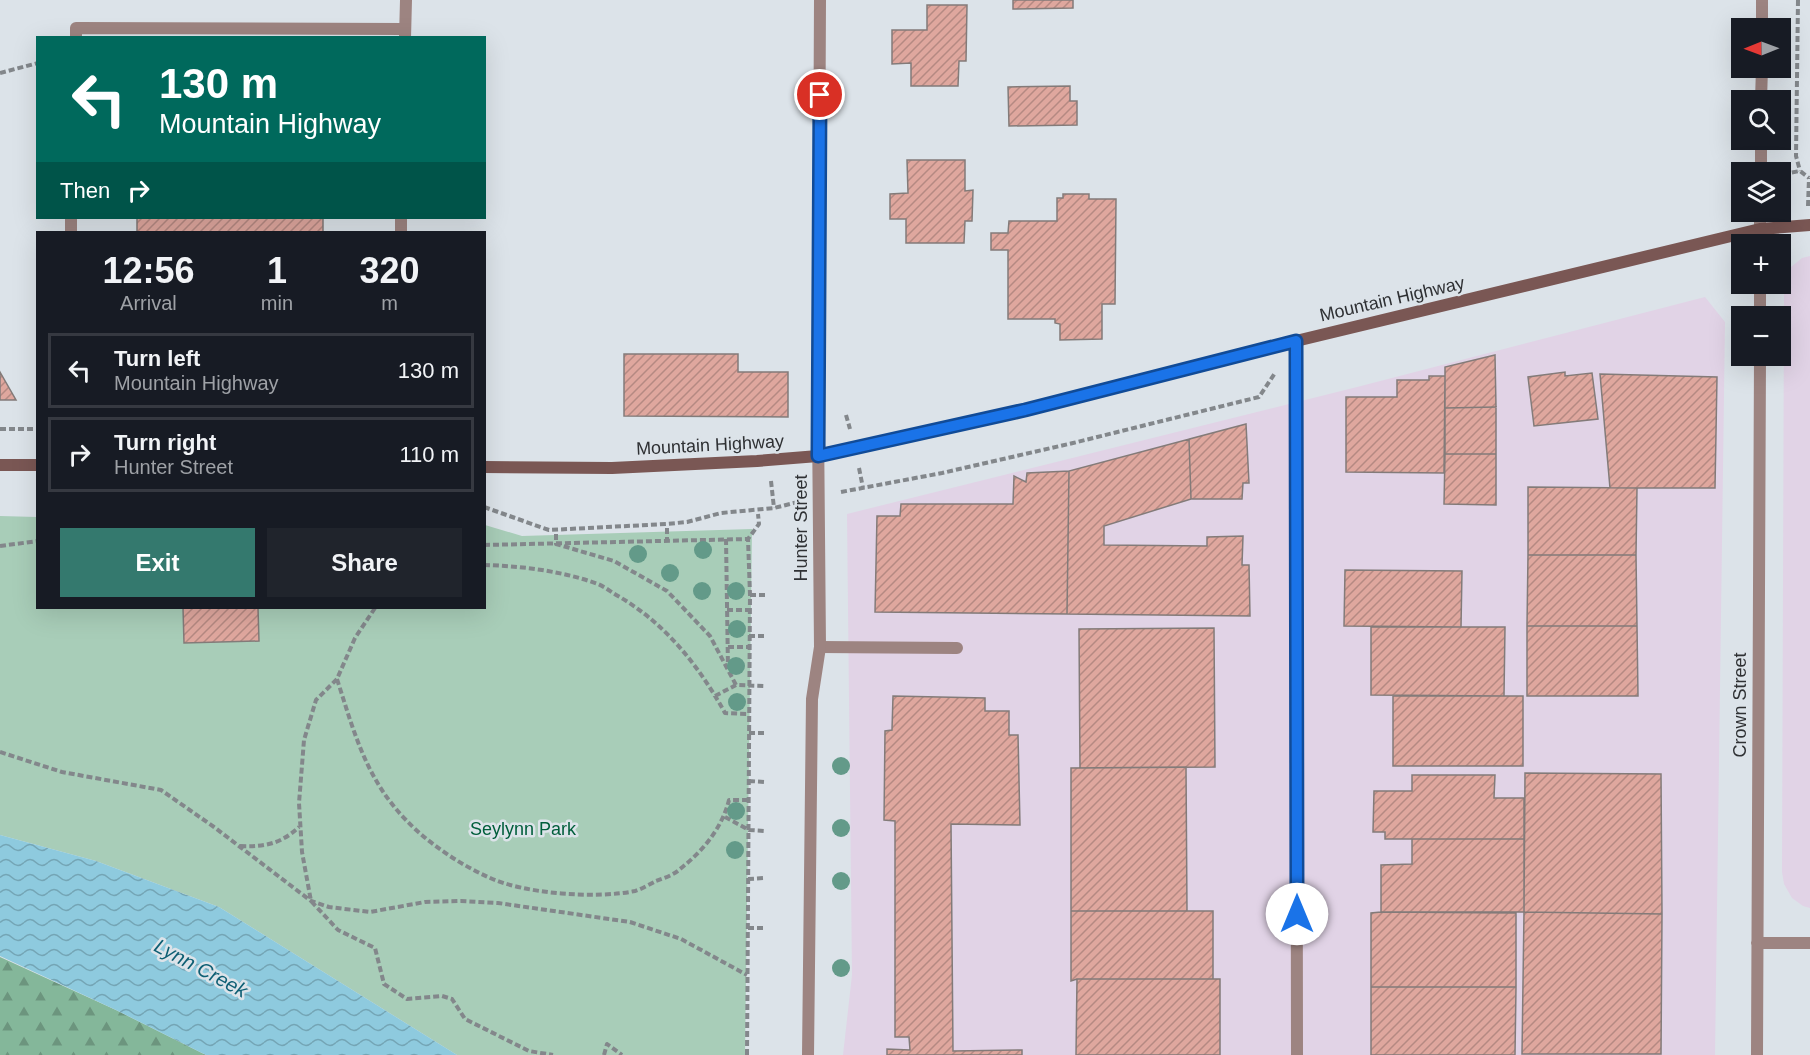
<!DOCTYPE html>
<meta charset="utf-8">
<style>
:root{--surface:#171b24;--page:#20242c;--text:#f1f3f6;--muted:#9ea1a6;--line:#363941;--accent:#34796e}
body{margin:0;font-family:Arial,sans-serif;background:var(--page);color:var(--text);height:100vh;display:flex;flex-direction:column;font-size:22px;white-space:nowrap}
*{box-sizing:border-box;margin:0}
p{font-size:20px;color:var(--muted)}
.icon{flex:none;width:33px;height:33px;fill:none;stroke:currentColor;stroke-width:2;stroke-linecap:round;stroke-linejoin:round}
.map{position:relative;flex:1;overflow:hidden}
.panel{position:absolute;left:36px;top:231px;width:450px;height:378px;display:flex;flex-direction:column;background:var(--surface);border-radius:0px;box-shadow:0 6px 24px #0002}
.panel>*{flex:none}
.hud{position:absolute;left:36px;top:36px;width:450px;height:183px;border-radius:0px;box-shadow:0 6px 24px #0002;background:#00695c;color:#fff;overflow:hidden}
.needle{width:39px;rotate:269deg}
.fabs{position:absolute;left:1731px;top:18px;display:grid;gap:12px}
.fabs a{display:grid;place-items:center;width:60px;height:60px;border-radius:0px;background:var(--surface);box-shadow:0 6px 24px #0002;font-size:30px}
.pin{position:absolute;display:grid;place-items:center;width:51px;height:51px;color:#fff;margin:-26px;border:3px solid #fff;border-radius:50%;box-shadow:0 2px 6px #0007}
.me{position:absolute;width:66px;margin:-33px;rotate:0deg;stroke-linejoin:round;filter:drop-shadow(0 0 4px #0008)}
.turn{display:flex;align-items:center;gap:21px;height:126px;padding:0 24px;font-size:27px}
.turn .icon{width:78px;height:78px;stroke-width:2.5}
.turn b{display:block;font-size:42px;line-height:51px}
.then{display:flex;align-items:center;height:57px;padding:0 24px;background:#0003;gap:12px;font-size:22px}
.eta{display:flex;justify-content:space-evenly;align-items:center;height:102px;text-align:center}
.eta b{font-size:36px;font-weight:700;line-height:42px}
.button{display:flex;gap:12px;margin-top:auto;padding:12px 24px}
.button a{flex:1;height:69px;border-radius:0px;background:var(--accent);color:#fff;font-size:24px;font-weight:700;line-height:69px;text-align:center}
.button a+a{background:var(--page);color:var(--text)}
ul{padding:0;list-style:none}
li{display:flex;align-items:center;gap:18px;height:75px;margin:0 12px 9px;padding:0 12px;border:3px solid var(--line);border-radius:0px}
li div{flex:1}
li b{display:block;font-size:22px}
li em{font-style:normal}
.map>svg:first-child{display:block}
.commercial{fill:#e1d3e6}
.forest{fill:url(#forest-firs)}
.park{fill:#a8cdb8}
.water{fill:url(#water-waves)}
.building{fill:url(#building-hatch);stroke:#837b79;stroke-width:1.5}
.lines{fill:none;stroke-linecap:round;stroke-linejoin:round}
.path{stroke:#83878b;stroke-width:4;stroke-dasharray:6 3;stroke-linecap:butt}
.lane{stroke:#9d8481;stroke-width:12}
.street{stroke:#9d8481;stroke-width:12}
.secondary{stroke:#7a5754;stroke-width:12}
.tree{fill:#639a89}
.route-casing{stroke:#114b97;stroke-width:15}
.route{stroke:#1a73e8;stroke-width:10}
.labels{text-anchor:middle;stroke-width:5;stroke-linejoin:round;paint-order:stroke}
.street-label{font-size:18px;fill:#2f3134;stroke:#dce3e9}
.park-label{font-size:18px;fill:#005e3b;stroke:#dce3e9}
.water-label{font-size:20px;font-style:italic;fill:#0e5f74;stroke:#dce3e9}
</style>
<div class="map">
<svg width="1810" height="1055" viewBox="0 0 1810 1055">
<defs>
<pattern id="forest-firs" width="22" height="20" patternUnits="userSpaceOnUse" patternTransform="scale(1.5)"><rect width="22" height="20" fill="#84b79a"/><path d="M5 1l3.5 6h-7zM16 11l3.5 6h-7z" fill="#6c957e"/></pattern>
<pattern id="water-waves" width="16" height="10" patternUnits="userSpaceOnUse" patternTransform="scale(1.5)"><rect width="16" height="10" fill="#8ecade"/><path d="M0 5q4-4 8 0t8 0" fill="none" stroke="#74a5b5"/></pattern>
<pattern id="building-hatch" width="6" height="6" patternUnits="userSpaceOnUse" patternTransform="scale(1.5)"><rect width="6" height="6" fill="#dfa79e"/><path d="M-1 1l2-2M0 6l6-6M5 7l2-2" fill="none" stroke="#b58982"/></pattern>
</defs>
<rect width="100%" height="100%" fill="#dce3e9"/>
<path class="commercial" d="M1810,256v652l-7,-2 -11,-8 -8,-14 -2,-12 2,-578 7,-27 11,-9z
M1705,297l20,25 -10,733h-872l9,-80 -5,-461 514,-128z"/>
<path class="forest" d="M0,957l116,53 90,45h-206z"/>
<path class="park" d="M0,516l37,1 1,91h446l1,-83 37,11 230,-7 -7,526h-288l-238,-148 -123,-46 -96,-26z"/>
<path class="water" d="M0,835l96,26 123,46 238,148h-251l-90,-45 -116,-54z"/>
<path class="building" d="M1013,0h60v8l-60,1z
M927,5h40l-1,56h-7l-1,25h-47v-23l-19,1v-34h35z
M1070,86v15h7v24l-68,1 -1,-39z
M907,160h58v31l8,-1 -1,31h-7l-1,22h-58v-24h-16v-25l18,-1z
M1063,194h26v5h27l-1,105h-13v35l-42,1v-16l-5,-1v-4h-47v-69h-17v-17h17l1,-12h48v-23h6z
M137,218h186v14h-186z
M624,354h114v18h50v45l-164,-1z
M1495,355l1,52 -51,1v-41z
M0,372l16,28h-16z
M1565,372v4l27,-3 6,46 -64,7 -6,-49z
M1600,374l117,3 -2,111h-105z
M1429,376h16l-1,97 -98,-1v-75h51v-17h32z
M1496,407v47h-51v-46z
M1246,424l3,59h-6l-1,16h-51l-87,27v19l103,1v-9l36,-1 -1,29h7l1,51 -183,-2 2,-143z
M1246,424l3,59h-6l-1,16h-51l-2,-60z
M1445,454h51v51l-52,-1z
M1069,471l-2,143 -192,-2 2,-96h23l1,-12h112l1,-28 12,6 1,-9z
M1528,487l109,1 -1,67h-108z
M1528,555h108l1,71h-110z
M1345,570l117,1 -1,56 -117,-1z
M183,608h75l1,33 -75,2z
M1527,626h110l1,70h-111z
M1371,627h134l-1,69 -133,-1z
M1214,628l1,139 -135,1 -1,-139z
M893,696l92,2v13h24v24h9l2,90 -69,-1 2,227 69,-1v5h-135v-6l23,1 -1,-13h-14v-216l-11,-1 1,-89 7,-1z
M1393,696h130v70h-130z
M1186,767l1,144h-116v-143z
M1525,773l136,1 1,140 -138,-2z
M1412,775h83l-1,23h30v41h-139v-7h-12l1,-41h38z
M1412,839h112v73h-143v-47l31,-1z
M1071,911h142v68h-136l-6,2z
M1381,912l135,1v74h-145v-74z
M1524,912l138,2 -1,140h-139z
M1077,979h143v76h-144z
M1371,987h145l-1,68h-144z"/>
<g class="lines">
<path class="path" d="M1798,0l-2,156 4,15
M0,73l38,-10
M1783,174l17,-3 9,7
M1808,206l1,-28
M846,415l4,14
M0,429h38
M859,468l4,20
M771,481l3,27
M841,492l101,-19 131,-30 186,-46 16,-24
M484,507l65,23 117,-6 21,-2 34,-9 53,-5 24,-6
M667,528v12
M556,534v10l58,17 53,30 43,45 26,49
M726,539l2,130
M484,545l264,-6
M0,546l38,-5
M484,565c38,1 78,6 114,19 7,3 13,8 20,12 47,27 81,70 107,117l24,1
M750,595h15
M375,608l-20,30 -18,41 -21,21 -12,40 -5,63 3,49 9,49 27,29 37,18 9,36 23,15 35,-3 10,3 13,20 64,32 24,4
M727,610h22
M749,636h16
M728,647h21
M337,679c17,53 29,100 69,141 22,23 53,44 82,57 35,17 109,22 147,14 7,-2 15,-7 21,-10 8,-3 18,-6 24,-12 23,-18 42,-41 49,-69h20
M715,696l21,-11 29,1
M749,733h16
M0,752l62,20 99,18 53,37 97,74 18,6 41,5 55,-10 36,-1 37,2 132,19 51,17 66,36
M749,781l16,1
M725,817l24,13 16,1
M240,846c24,1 41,-2 59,-19
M748,879l17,-1
M748,928h17
M604,1055l3,-11 15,11
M747,1055l3,-460 -2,-56 11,-15 -1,-10"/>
<path class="lane" d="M820,647l137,1"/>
<path class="street" d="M1762,28v-28
M76,38v-10l329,1
M405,38l1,-38
M1761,100l1,-32
M1761,172v-32
M401,218v14
M71,232v-14
M1760,244v-32
M1760,316v-32
M1296,341l1,714
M1757,943h53
M808,1055l4,-356 8,-52 -2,-225 2,-422
M1757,1055l3,-699"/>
<path class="secondary" d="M0,465h38
M484,467l128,1 145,-7 61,-5 207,-46 271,-69 464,-112 50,-4"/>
</g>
<g class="tree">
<circle cx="703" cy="550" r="9"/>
<circle cx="638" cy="554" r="9"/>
<circle cx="670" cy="573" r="9"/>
<circle cx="702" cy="591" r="9"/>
<circle cx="736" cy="591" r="9"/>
<circle cx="737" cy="629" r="9"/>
<circle cx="736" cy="666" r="9"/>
<circle cx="737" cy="702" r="9"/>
<circle cx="841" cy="766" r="9"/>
<circle cx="736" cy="811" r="9"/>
<circle cx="841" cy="828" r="9"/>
<circle cx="735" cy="850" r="9"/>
<circle cx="841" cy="881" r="9"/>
<circle cx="841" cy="968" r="9"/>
</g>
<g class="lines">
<g class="route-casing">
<path id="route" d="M820,95l-2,361 207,-46 271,-69 1,573"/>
</g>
<use href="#route" class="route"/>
</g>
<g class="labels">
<g class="street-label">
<text transform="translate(1392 299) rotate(-13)" y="6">Mountain Highway</text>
<text transform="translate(710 445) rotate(-3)" y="6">Mountain Highway</text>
<text transform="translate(801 528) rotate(-90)" y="6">Hunter Street</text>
<text transform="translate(1740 705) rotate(-90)" y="6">Crown Street</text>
</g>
<g class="park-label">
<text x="523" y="835">Seylynn Park</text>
</g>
<g class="water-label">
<text transform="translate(201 968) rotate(28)" y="7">Lynn Creek</text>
</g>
</g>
</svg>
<div class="fabs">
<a><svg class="needle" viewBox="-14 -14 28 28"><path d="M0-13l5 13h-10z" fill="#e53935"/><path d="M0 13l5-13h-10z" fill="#9ea1a6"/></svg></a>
<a><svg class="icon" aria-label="search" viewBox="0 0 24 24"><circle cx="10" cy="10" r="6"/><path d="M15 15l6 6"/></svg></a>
<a><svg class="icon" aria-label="layers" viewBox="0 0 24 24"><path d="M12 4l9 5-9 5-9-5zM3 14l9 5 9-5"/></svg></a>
<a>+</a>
<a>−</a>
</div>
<div class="pin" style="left:820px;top:95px;background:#d93025"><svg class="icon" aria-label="arrive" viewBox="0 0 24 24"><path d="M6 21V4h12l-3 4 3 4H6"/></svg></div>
<svg class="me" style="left:1297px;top:914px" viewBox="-20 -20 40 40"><circle r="19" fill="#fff"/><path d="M0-13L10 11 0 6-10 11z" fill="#1a73e8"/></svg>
<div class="hud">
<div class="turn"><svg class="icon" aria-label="left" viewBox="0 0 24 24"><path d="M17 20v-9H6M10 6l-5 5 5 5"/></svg><div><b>130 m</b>Mountain Highway</div></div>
<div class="then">Then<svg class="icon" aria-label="right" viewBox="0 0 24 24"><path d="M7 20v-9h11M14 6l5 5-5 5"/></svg></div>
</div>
<section class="panel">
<div class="eta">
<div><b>12:56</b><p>Arrival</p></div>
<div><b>1</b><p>min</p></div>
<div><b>320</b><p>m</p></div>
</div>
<ul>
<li><svg class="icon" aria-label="left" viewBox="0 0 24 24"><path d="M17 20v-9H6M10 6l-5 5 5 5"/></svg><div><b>Turn left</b><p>Mountain Highway</p></div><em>130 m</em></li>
<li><svg class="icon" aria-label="right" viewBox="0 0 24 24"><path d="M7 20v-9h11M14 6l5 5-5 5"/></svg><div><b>Turn right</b><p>Hunter Street</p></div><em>110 m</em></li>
</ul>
<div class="button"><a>Exit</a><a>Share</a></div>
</section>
</div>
